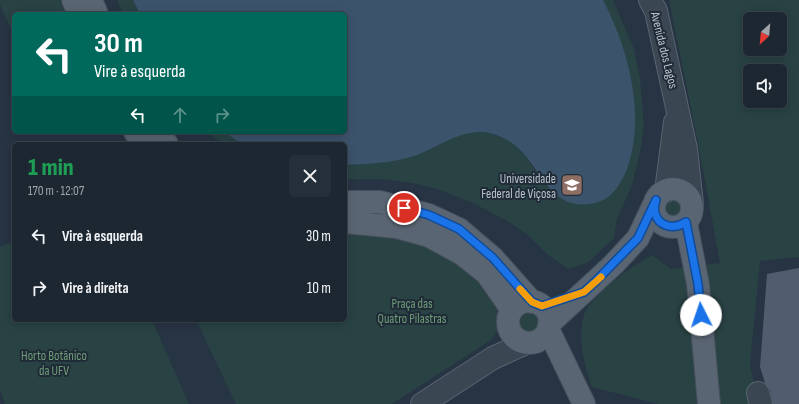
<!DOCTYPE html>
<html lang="pt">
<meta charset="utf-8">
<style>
:root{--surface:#1d2732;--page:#252f3a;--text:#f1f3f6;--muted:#a0a5ac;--line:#3b444d}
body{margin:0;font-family:"Sofia Sans Condensed",sans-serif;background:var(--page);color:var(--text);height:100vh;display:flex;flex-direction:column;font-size:15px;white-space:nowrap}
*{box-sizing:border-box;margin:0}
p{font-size:13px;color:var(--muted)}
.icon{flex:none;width:22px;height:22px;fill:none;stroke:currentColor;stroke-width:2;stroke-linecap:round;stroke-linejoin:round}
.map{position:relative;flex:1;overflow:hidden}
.details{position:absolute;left:12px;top:142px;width:335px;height:180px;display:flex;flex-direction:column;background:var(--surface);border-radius:6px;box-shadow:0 2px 10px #0003,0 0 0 1px var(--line)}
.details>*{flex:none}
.banner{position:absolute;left:12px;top:12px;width:335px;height:122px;border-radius:6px;box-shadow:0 2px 10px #0003,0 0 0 1px var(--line);background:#00695c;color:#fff;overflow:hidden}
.needle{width:26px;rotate:206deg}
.buttons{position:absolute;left:743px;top:12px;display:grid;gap:8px}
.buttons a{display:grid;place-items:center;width:44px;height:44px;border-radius:6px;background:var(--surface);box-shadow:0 2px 10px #0003,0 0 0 1px var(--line);font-size:20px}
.pin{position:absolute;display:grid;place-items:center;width:34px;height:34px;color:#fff;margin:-17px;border:2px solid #fff;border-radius:50%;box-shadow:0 1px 4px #0007}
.me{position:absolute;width:44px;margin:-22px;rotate:356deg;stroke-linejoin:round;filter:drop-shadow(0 0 3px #0008)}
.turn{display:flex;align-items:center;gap:14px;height:84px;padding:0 16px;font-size:18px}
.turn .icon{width:52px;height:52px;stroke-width:2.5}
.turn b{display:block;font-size:28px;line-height:34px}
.lanes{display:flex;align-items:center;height:38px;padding:0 16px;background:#0003;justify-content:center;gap:20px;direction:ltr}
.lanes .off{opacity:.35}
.round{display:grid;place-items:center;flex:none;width:42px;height:42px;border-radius:6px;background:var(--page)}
.summary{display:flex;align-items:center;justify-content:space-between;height:68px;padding:0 16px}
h1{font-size:24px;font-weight:800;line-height:30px;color:#1e9e55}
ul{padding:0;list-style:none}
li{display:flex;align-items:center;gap:12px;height:52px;padding:0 16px}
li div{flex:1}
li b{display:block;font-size:15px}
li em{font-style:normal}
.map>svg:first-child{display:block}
.green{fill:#294244;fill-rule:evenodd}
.water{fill:#3c536c}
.building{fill:#505d6e}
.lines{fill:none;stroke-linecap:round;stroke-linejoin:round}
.minor-casing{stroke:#596470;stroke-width:24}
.major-casing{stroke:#454f5c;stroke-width:24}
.minor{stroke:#3b4653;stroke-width:22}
.major{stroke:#596572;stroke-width:22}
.route-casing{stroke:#114b97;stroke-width:10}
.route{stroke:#1a73e8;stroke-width:7}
.slow{stroke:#f59e0b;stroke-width:7}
.labels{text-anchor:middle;stroke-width:4;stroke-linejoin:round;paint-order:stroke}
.street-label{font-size:13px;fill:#b8c1cc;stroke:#202b38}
.poi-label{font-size:13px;fill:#b8c1cc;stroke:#202b38;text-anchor:end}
.park-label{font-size:13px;fill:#6f9d77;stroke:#202b38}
</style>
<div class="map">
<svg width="799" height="404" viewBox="0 0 799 404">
<rect width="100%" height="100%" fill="#273443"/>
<path class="green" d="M0,0h60l6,14h-52v22l-14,-31z
M117,0h16l7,14h-17z
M603,0h10l21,49 6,30 4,47 -3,22 -9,37 -15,34 -3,19 -25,24 -21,7 -20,-14 -19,-19 -20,-14 -36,-19 -36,-14 -25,-6 -28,-4h-39v-14c23,-1 47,-3 70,-10 18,-5 35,-19 53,-22 20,-4 43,6 56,20 4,6 8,13 11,18l97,-88 -7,-28z
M669,0h130v257l-39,4 -10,103 8,40h-100l-66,-17c-8,-23 -15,-47 -8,-72 5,-18 51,-52 68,-60l19,14 49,-6 -25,-136zM750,19h30v30h-30zM750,71h30v30h-30z
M206,132h18l18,12h-19z
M663 209a10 10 0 1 1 20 0a10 10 0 1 1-20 0Z
M345,231l40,3 54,15 35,23 23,35 3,13 -3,12 -6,8 -99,64h-156l-40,-84h149z
M14,241v79h138l37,84h-184l-5,-15v-142z
M537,307l8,8 -4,21 -5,3 -17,-1c-11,-11 -8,-19 0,-30z"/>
<path class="water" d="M133,0h470c26,50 43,115 24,169 -6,15 -15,30 -32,34 -40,9 -51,-25 -71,-49 -10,-12 -27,-21 -42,-22 -23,-1 -44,15 -65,23 -23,8 -48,9 -72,10v-21h-103l-18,-12h121v-118h-205z"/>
<path class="building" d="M799,268v136h-26l-3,-14 -5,-7 -5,-16 7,-93z"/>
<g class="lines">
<g class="minor-casing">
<path id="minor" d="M650,0l6,11 30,138 6,55
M666,191l9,-69
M758,393l3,11
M422,404l71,-46 33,-15"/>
</g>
<g class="major-casing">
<path id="major" d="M73,0l6,14
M91,0l6,14
M135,132l8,12
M158,132l9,12
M654 208a19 19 0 1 1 38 0a19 19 0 1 1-38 0Z
M345,202h35l49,13 30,14 34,29 39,44
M345,222l51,5 33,9 33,18 25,20 25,36
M686,223l12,61 11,120
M508 322a21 21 0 1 1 42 0a21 21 0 1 1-42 0Z
M549,324l65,-60 24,-26 18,-38
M548,329l36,75"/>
</g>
<use href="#minor" class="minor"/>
<use href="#major" class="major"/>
</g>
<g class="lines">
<g class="route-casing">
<path id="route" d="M404,208l25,7 30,14 34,29 39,44 10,4 42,-14 12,-11 42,-43 18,-38c-7,20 12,34 30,22l12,62 3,31"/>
</g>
<use href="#route" class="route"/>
<path class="slow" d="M520,289l12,13 10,4 42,-14 17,-15"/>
</g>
<defs>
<g id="university-square" transform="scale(1.15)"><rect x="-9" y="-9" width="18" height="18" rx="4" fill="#8d6e63" stroke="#202b38"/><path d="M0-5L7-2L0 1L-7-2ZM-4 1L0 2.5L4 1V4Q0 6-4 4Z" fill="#fff"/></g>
</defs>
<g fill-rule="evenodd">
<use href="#university-square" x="572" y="185"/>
</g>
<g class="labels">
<g class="street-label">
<text transform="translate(665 50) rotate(76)" y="5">Avenida dos Lagos</text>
</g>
<g class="poi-label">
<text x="556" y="183">Universidade<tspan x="556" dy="15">Federal de Viçosa</tspan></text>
</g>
<g class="park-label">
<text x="412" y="308">Praça das<tspan x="412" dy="15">Quatro Pilastras</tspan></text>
<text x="54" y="360">Horto Botânico<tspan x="54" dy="15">da UFV</tspan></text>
</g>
</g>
</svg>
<div class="buttons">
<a><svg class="needle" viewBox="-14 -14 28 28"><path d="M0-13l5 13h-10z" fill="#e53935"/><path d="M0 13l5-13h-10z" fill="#a0a5ac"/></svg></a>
<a><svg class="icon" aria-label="sound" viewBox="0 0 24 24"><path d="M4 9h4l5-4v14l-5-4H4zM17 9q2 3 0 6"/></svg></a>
</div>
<div class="pin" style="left:404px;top:208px;background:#d93025"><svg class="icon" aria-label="arrive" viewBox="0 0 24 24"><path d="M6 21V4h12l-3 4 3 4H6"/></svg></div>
<svg class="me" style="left:701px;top:315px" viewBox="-20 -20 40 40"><circle r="19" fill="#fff"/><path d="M0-13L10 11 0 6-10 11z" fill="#1a73e8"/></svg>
<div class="banner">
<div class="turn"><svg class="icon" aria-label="left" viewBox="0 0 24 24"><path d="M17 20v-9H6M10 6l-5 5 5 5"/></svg><div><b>30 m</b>Vire à esquerda</div></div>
<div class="lanes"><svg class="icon" aria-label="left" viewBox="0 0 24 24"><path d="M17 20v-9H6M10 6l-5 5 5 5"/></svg><svg class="icon off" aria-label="ahead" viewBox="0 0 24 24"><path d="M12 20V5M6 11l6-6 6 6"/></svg><svg class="icon off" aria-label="right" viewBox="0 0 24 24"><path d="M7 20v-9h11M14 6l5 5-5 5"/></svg></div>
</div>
<section class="details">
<div class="summary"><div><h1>1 min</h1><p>170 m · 12:07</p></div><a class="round"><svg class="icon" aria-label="close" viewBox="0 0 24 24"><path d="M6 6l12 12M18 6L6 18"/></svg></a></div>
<ul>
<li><svg class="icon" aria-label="left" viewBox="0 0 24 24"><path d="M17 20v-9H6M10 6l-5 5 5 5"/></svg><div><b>Vire à esquerda</b></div><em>30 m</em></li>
<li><svg class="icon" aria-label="right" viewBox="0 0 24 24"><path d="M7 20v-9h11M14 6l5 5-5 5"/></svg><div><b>Vire à direita</b></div><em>10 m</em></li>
</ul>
</section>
</div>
